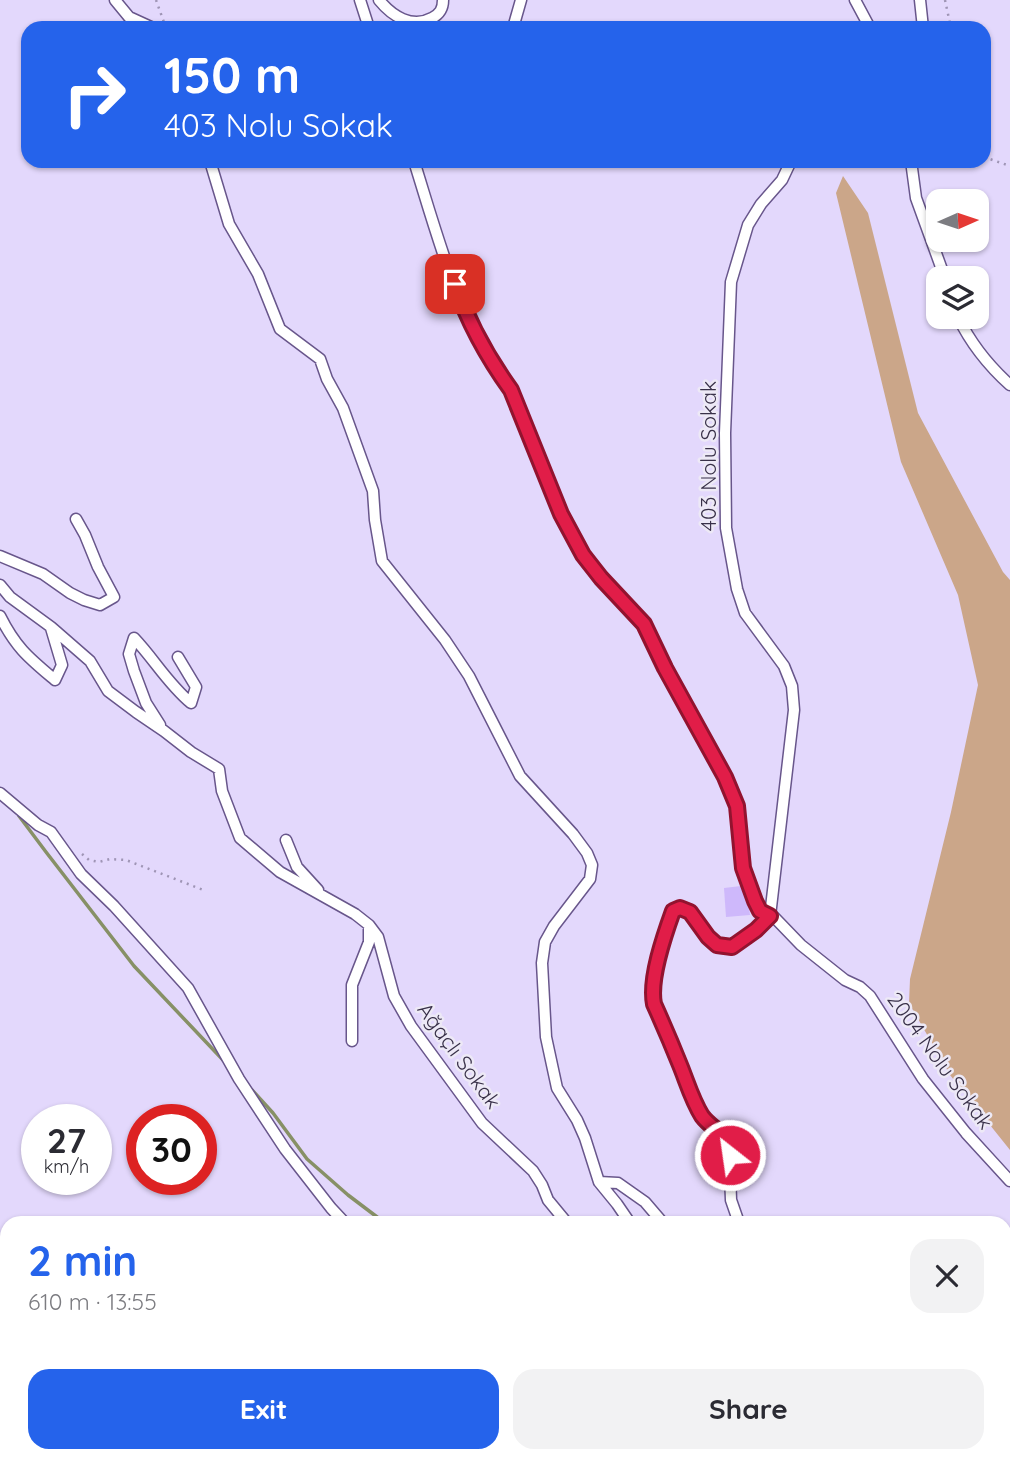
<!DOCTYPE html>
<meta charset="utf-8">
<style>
:root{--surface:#fff;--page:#f2f2f3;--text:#2b2b33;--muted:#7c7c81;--accent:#2563eb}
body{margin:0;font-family:Quicksand,sans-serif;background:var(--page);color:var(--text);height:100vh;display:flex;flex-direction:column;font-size:26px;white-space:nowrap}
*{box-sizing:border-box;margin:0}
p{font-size:23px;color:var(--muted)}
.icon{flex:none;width:38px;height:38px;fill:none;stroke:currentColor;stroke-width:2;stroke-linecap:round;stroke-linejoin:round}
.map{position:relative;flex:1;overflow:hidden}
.sheet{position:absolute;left:0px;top:1216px;width:1012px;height:247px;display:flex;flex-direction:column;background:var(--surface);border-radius:21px 21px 0 0;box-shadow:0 2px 5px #0004}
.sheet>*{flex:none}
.top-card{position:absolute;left:21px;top:21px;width:970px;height:147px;border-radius:21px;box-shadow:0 2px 5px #0004;background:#2563eb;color:#fff;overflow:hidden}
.needle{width:46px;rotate:87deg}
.fabs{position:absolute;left:926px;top:189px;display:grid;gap:14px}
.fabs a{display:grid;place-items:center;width:63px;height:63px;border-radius:14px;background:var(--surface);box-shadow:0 2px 5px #0004;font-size:35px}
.speed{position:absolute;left:21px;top:1104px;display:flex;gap:14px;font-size:35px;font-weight:700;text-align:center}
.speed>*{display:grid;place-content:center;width:91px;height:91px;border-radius:50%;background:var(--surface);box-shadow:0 2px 5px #0004;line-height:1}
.speed small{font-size:18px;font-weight:400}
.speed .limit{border:10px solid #d22;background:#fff;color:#111}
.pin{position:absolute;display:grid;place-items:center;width:60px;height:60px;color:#fff;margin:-30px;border-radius:14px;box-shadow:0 4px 10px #0006}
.me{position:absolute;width:77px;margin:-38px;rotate:330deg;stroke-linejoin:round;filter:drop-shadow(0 0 5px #0008)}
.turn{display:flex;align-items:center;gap:24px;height:147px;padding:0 28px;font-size:32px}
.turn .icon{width:91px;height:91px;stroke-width:2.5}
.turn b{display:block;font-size:49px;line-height:60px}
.round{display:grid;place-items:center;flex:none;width:74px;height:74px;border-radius:21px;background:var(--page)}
.headline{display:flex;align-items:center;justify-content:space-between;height:119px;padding:0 28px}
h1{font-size:42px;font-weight:800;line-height:52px;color:var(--accent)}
.cta{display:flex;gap:14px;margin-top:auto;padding:14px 28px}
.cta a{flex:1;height:80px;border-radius:21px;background:var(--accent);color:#fff;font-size:28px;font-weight:800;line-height:80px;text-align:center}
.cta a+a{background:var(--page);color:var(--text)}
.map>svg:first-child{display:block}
.green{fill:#cba689}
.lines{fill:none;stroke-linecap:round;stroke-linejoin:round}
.stream{stroke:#879066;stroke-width:3.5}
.building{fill:#ceb8fb}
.street-casing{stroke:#68568b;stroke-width:13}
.path{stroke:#9f95b5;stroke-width:2.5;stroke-dasharray:2 5;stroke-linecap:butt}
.street{stroke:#fff;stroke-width:10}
.route-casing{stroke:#92132f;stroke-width:18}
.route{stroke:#e11d48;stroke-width:12}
.labels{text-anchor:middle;stroke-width:5;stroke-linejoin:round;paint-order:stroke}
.street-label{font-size:21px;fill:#393149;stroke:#ede9f6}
</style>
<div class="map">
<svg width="1010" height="1462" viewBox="0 0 1010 1462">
<rect width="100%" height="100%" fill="#e3d8fc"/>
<path class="green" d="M843,176l25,37 50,200 85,159 7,8v570l-60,-75 -41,-72 1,-24 41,-167 27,-127 -20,-90 -57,-133 -65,-269z"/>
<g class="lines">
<path class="stream" d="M19,816l27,36 88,114 89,94
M252,1090l21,23 34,46 41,36 37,28
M492,1456l2,6"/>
</g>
<path class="building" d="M741,886l8,21 1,8 -24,2 -2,-29z"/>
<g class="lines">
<g class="street-casing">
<path id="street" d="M115,0l14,17 24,11
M360,0l9,28
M379,0c13,16 33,29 53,18 8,-4 11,-9 11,-18
M855,0l15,28
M920,0l3,28
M513,28l8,-28
M210,161l19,63 29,50 22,55 40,30 7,20 16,29 30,83 2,29 7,41 63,79 24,36 51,100 53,58 14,19 5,12 -2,14 -36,47 -9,16 -3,21 4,74 11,51 20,32 8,18 14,44 18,22 13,19
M414,161c15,48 29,98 48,145 12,29 31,58 49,84l50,124 22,41 18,23 43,46 21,45 60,108 12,29 6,62 12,33 5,10 14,6 27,28 44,35 15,7 10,9 53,83 43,54 44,48
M911,161l5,37 29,80
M958,317c12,25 32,50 52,68
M0,556l43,18 27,19 14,7 16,5 14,-8 -16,-30 -13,-32 -9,-16
M0,585l10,12 41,30 39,34 18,30 28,21 28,19 27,21 28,17 3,22 18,47 40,34 75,42 14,11 9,12 16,59 17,30 71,97 51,48 9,14 6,15 19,23
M0,616c16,32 29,42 55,64l7,-15 -11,-37
M160,725l-14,-22 -12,-32 -5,-17 5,-16c20,21 34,46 57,65l5,-16 -18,-30
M0,793l38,32 13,7 30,42 33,32 74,82 51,91 46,70 46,59 14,15
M286,840l11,27 21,23
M352,1041v-56l17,-43v-17
M599,1182l19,1 27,19 18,21
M739,1223l-8,-23 -2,-55 -8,-13 -16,-12 -9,-14 -16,-41 -26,-61c-6,-26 9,-68 19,-93l7,-3c3,1 7,2 10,4 7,5 11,16 17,23 22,27 47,-1 63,-19l24,-206 -2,-24 -8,-20 -39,-53 -8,-24 -11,-61 -1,-95 6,-151 17,-57 13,-21 21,-24 9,-19
M0,1286l7,7
M1004,1439l6,1
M762,1456l10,6
M61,1462l5,-6
M459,1462v-6
M920,1462l15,-6"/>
</g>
<path class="path" d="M156,0l10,28
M945,0l6,28
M984,157l26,9
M82,854l7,6 10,2 11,-3 16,1 80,31
M3,1376l4,-7
M573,1456l3,6"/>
<use href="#street" class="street"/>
</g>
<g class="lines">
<g class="route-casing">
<path id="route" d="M455,284c13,38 33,74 56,106l50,124 22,41 18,23 43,46 21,44 60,109 12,29 6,62 12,33 5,10 10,5 -14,14 -24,17 -15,-2 -9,-8 -18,-25 -10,-4 -7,3c-9,25 -24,68 -19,93 9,20 18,41 26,61 7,17 12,35 22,51 12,16 25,14 28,39"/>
</g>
<use href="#route" class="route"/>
</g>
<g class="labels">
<g class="street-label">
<text transform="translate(709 456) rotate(-90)" y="7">403 Nolu Sokak</text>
<text transform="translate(459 1056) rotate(54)" y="7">Ağaçlı Sokak</text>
<text transform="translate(940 1061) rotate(54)" y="7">2004 Nolu Sokak</text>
</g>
</g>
</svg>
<div class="fabs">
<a><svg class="needle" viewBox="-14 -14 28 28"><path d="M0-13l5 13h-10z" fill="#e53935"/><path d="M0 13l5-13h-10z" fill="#7c7c81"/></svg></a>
<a><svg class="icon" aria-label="layers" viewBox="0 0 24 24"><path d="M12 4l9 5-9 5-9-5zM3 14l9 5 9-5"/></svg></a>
</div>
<div class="speed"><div>27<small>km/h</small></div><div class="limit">30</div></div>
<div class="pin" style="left:455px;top:284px;background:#d93025"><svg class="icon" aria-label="arrive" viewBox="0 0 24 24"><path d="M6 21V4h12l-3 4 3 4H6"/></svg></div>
<svg class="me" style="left:730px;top:1155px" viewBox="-20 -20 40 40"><circle r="17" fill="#e11d48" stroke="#fff" stroke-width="3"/><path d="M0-11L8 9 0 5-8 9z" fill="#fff"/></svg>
<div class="top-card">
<div class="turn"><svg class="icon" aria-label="right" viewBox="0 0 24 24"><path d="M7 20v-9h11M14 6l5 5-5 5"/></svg><div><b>150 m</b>403 Nolu Sokak</div></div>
</div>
<section class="sheet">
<div class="headline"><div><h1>2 min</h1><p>610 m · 13:55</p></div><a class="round"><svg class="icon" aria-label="close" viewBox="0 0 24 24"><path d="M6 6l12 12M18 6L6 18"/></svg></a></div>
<div class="cta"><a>Exit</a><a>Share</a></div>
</section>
</div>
